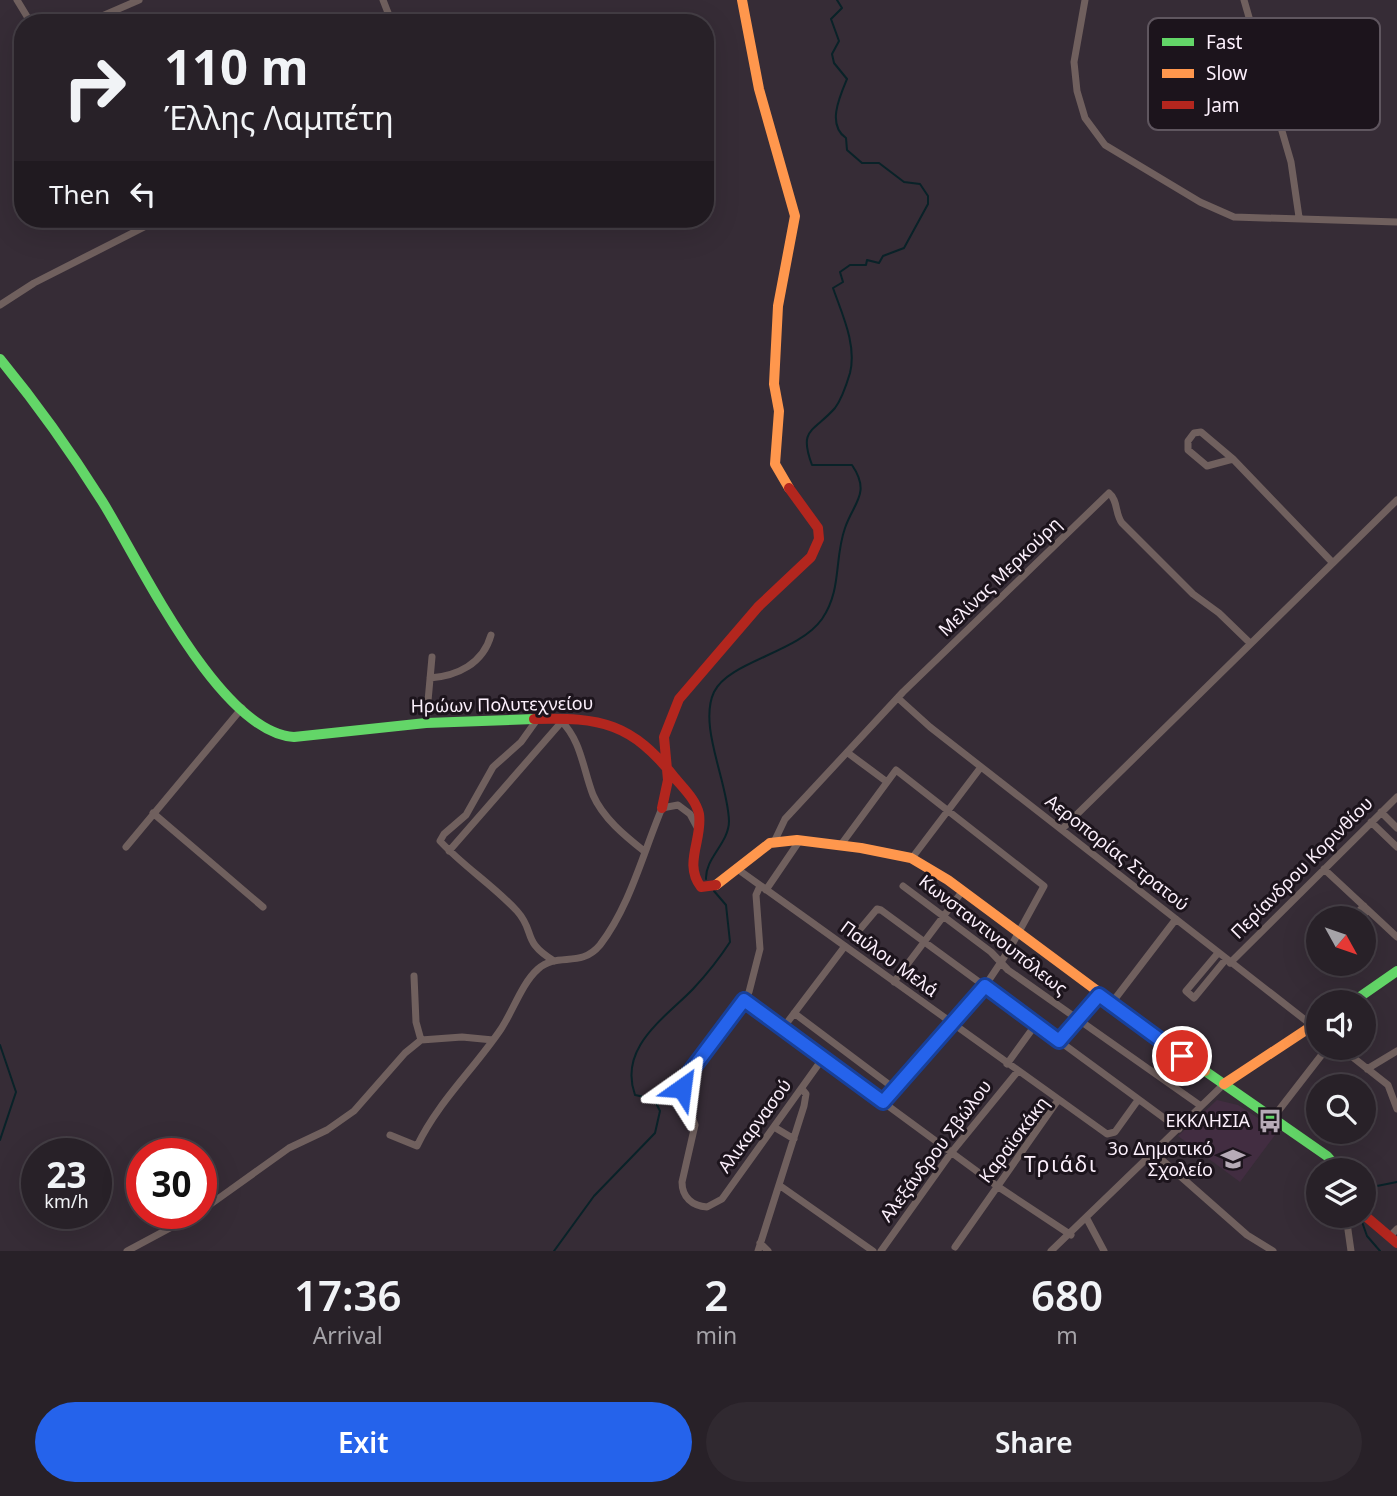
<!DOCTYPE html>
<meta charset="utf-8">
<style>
:root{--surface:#282128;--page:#302930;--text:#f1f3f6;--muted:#a5a3a8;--line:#443e45;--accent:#2563eb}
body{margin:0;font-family:"Noto Sans",sans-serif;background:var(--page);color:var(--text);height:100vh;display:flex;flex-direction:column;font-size:26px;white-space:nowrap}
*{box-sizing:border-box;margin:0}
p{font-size:23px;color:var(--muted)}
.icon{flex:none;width:38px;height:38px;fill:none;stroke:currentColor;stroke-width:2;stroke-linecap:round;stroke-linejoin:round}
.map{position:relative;height:1251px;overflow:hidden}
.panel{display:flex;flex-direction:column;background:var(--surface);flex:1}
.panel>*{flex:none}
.guide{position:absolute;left:14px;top:14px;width:700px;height:214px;border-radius:28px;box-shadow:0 7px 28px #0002,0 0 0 2px var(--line);background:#282128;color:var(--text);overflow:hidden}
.needle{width:46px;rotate:130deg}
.fabs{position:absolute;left:1306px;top:906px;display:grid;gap:14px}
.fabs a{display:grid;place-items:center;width:70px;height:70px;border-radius:50%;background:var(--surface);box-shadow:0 7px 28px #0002,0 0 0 2px var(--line);font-size:35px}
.speed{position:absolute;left:21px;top:1138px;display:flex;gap:14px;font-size:35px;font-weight:700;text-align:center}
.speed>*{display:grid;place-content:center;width:91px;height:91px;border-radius:50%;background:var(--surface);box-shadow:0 7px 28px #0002,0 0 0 2px var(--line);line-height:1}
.speed small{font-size:18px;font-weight:400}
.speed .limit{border:10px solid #d22;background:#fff;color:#111}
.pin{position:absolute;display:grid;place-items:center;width:60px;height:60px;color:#fff;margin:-30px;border:4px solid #fff;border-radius:50%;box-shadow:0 2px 7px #0007}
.me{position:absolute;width:77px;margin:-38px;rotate:31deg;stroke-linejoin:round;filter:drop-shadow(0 0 5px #0008)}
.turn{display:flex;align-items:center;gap:24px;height:147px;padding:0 35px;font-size:32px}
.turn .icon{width:91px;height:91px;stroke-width:2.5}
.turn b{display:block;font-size:49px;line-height:60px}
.then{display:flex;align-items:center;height:66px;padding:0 35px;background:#0003;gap:14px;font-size:26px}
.eta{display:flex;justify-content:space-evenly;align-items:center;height:119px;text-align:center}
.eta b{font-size:42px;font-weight:600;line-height:49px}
.action{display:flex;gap:14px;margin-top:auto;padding:14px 35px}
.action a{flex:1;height:80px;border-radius:42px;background:var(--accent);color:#fff;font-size:28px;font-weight:600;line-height:80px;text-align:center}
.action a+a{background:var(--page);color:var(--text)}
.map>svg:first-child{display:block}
.built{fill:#422d41}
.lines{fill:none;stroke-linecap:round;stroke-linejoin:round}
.stream{stroke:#092228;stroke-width:2}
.street{stroke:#70605e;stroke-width:7}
.fast{stroke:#63d668;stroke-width:10}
.slow{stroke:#ff974d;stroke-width:10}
.jam{stroke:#b3261e;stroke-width:10}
.route-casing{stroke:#184099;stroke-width:18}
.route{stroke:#2563eb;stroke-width:12}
.labels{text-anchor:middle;stroke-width:6;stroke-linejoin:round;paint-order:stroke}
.street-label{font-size:18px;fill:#fcf0fc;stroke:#1c141c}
.poi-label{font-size:18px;fill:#fcf0fc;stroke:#1c141c;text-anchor:end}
.quarter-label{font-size:21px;letter-spacing:2px;fill:#fcf0fc;stroke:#1c141c}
.key{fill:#1c141c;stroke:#5f565f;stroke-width:2}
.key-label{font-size:19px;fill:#fcf0fc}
</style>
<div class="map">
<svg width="1397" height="1251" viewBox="0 0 1397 1251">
<rect width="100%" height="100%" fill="#362c36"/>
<path class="built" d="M1217,1100l21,5 40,26 -38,51 -62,-46z"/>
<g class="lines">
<path class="stream" d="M706,879c-1,-21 23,-36 23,-58 -1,-39 -31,-95 -15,-129 15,-31 84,-39 108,-73 20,-29 12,-60 23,-91 9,-26 26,-35 7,-63h-40c-14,-37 2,-33 23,-57 6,-8 12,-25 15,-35 7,-28 -8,-59 -17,-85l10,-6 -3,-10 10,-7h16l1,-5 12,3 4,-7 21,-8 24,-44v-8l-8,-12 -16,-2 -25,-19h-17l-15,-13 -1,-12c-19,-13 -7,-40 1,-59l-13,-16 -2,-9 7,-13 -8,-22 11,-11 -5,-8
M0,1045l16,47 -16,48
M1363,1195l9,-8 25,-5
M1361,1219l6,17 13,15
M554,1251l40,-55 61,-63 5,-22 -6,-12 -19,-4c-17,-48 30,-77 58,-106 14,-15 26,-30 37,-47l-4,-37 -12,-14"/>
<path class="street" d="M17,0l14,23
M383,0l9,23
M1085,0l-11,62 3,29 8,27 20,27 95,57 34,15 163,5
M1244,0l47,162 8,55
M86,23l53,-23
M0,305l34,-22 126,-64
M1233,459l-32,-27 -7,1 -6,8v9l19,16 26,-7 99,103
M430,678c27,-2 53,-14 61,-43
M899,699l31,28 388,303
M536,721l-15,21 -28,25 -27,48 -22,19 -4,7c24,26 53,44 77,70 19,21 4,30 37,50
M561,721c20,19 22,48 32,74 10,23 32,41 51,56
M426,723l6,-66
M848,753l39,29
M1381,812l16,16
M153,813l110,94
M1371,822l26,25
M1062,829l335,-329
M775,840l10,-21 118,-127 206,-199c9,7 6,21 13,30l71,71 26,19 31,30
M840,846l56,-76 148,116 -35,64 -24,36 -103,116
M126,847l116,-139
M449,851l116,-133
M912,858l69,-91
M736,868l371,266 8,-2 23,-32
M1324,869l73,68
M760,886l-4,9 4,54 -11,43 -66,91 1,12 11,30 -13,57c0,15 10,24 25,25l15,-8 101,-141
M903,886l88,66 17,18 193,136
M766,890l34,-50
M1351,919l13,-13
M1359,919l9,-9
M861,928l16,-19 4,1 298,219
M1218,953l-32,38 8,7 32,-39
M1230,963l167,-166
M414,976l2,46 5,18
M894,982l67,-89
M744,1000l253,186 74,49
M1111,1004l65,-85
M794,1013l101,76
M783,1028l62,-82
M1059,1041l40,-46
M1341,1048l47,37 9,24
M1007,1064l29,-40
M1367,1069l30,-18
M1272,1119l55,-71
M774,1127l20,12
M390,1135l27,11c21,-44 57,-77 84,-117 12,-18 21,-46 37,-60 20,-18 42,0 62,-24 30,-39 43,-92 62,-137l16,-3 12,9 7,13
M1154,1153l93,82 26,16
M779,1185l94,66
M201,1211l88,-63 38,-18 27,-19 51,-58 16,-13 41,-3 31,3
M1346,1216l5,35
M1087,1219l17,32
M1389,1237l8,-8
M760,1243l8,8
M955,1247l103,-147
M127,1251l71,-38
M758,1251l46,-145 2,-12 -4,-5
M881,1251l70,-98 67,-82
M1051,1251l173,-167"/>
<path class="fast" d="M0,359c37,45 71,93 102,142 37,59 117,232 192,236l132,-14 108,-4
M1351,1003l46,-32
M1205,1071l122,85 13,15"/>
<path class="slow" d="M742,0l17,89 36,127 -17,90 -4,78 5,27 -4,53 14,24
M716,885l54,-42 27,-3 64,8 50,10 37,22 257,191
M1224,1084l94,-62"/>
<path class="jam" d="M534,719c67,-2 98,4 141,59 9,11 21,22 24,36 4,25 -16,50 2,73l15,-2
M662,808l6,-28 -4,-43 15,-38 79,-92 53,-50 8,-18 -1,-11 -29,-40
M1363,1214l34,29"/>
</g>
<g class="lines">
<g class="route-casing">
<path id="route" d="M682,1088l2,-8 60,-80 139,102 102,-116 74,55 40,-46 83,61"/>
</g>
<use href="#route" class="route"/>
</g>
<defs>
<g id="bus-bare" transform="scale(1.89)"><path d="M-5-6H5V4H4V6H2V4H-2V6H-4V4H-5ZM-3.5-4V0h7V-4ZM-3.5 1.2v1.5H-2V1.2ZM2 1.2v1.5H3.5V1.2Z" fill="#b7abb7" stroke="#1c141c" stroke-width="2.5" paint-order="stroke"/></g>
<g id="school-bare" transform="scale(1.89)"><path d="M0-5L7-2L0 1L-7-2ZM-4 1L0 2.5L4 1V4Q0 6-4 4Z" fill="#b7abb7" stroke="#1c141c" stroke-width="2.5" paint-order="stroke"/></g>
</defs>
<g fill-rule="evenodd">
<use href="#bus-bare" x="1270" y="1121"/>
<use href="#school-bare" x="1233" y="1159"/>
</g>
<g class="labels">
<g class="street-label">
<text transform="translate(1000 577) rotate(-44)" y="6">Μελίνας Μερκούρη</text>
<text transform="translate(502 705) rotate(-1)" y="6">Ηρώων Πολυτεχνείου</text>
<text transform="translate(1117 853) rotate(38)" y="6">Αεροπορίας Στρατού</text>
<text transform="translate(1302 868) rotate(-45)" y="6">Περίανδρου Κορινθίου</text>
<text transform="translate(993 935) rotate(38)" y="6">Κωνσταντινουπόλεως</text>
<text transform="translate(889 959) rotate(36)" y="6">Παύλου Μελά</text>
<text transform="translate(755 1126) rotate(-54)" y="6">Αλικαρνασού</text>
<text transform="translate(1014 1140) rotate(-53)" y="6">Καραϊσκάκη</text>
<text transform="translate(936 1151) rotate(-53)" y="6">Αλεξάνδρου Σβώλου</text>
</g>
<g class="poi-label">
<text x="1250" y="1127">ΕΚΚΛΗΣΙΑ</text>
<text x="1213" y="1155">3ο Δημοτικό<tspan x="1213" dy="21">Σχολείο</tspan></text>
</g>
<g class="quarter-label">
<text x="1061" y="1172">Τριάδι</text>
</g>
</g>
<rect x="1148" y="18" width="232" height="112" rx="10" class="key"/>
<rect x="1162" y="38" width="32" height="8" fill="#63d668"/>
<rect x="1162" y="69" width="32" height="9" fill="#ff974d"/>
<rect x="1162" y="101" width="32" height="8" fill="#b3261e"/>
<g class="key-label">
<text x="1206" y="49">Fast</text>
<text x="1206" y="80">Slow</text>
<text x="1206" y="112">Jam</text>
</g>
</svg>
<div class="fabs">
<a><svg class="needle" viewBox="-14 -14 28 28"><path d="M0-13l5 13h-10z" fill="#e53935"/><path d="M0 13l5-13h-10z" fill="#a5a3a8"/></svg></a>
<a><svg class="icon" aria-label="sound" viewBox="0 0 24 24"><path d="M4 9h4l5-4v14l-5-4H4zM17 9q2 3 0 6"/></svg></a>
<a><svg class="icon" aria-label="search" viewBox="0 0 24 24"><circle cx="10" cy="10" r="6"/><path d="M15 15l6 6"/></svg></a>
<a><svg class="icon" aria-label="layers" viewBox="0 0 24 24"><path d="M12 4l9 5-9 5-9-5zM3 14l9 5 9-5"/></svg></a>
</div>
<div class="speed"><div>23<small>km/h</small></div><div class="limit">30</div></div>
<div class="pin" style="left:1182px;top:1056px;background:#d93025"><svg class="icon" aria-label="arrive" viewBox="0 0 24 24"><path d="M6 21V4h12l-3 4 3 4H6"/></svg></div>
<svg class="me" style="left:682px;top:1088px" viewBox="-20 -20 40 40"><path d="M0-17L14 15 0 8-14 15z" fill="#2563eb" stroke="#fff" stroke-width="4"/></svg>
<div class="guide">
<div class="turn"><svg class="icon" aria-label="right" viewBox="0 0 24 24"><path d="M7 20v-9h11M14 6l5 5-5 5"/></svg><div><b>110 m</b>Έλλης Λαμπέτη</div></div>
<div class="then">Then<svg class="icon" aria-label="left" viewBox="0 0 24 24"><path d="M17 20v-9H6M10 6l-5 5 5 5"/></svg></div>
</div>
</div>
<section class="panel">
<div class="eta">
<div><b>17:36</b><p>Arrival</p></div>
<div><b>2</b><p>min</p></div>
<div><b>680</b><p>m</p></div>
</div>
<div class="action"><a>Exit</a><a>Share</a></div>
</section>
